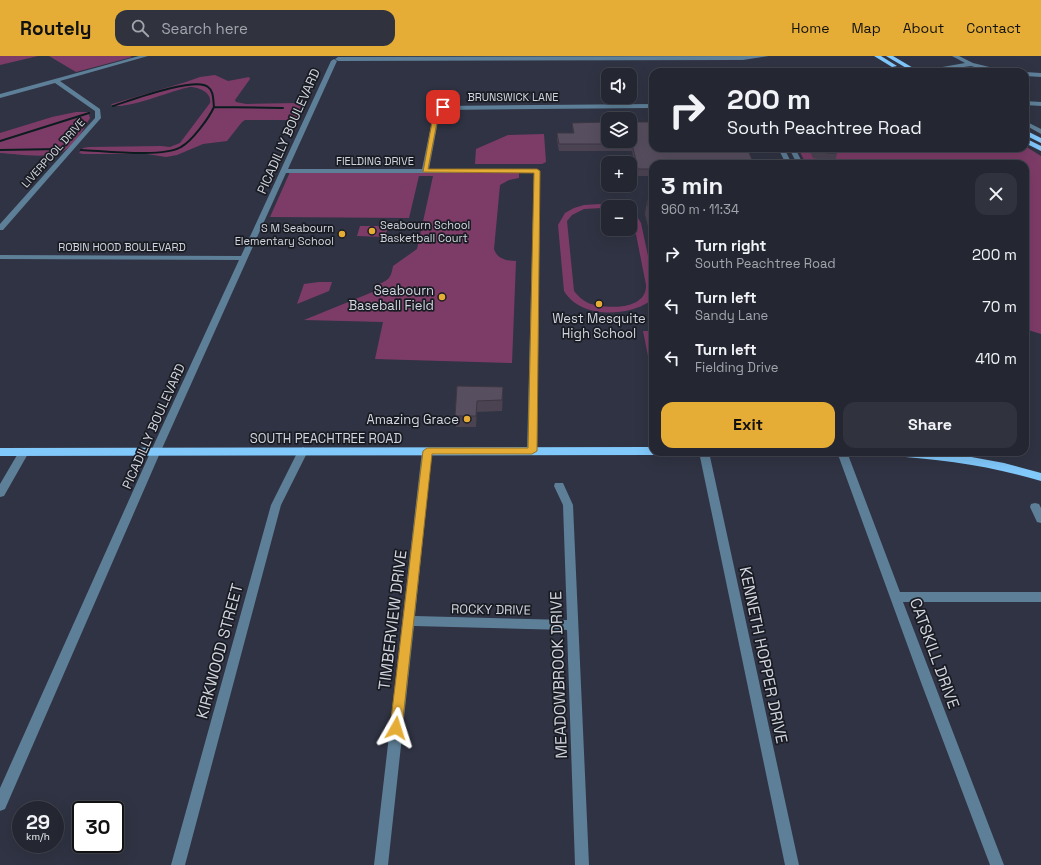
<!DOCTYPE html>
<meta charset="utf-8">
<style>
:root{--surface:#242632;--page:#30323e;--text:#f1f3f6;--muted:#a3a5ac;--line:#41434d;--accent:#e5ad36}
body{margin:0;font-family:"Space Grotesk",sans-serif;background:var(--page);color:var(--text);height:100vh;display:flex;flex-direction:column;font-size:15px;white-space:nowrap}
*{box-sizing:border-box;margin:0}
p{font-size:13px;color:var(--muted)}
.icon{flex:none;width:22px;height:22px;fill:none;stroke:currentColor;stroke-width:2;stroke-linecap:round;stroke-linejoin:round}
.map{position:relative;flex:1;overflow:hidden}
.sheet{position:absolute;left:649px;top:104px;width:380px;height:296px;display:flex;flex-direction:column;background:var(--surface);border-radius:12px;box-shadow:0 4px 16px #0002,0 0 0 1px var(--line)}
.sheet>*{flex:none}
.guide{position:absolute;left:649px;top:12px;width:380px;height:84px;border-radius:12px;box-shadow:0 4px 16px #0002,0 0 0 1px var(--line);background:#242632;color:var(--text);overflow:hidden}
.controls{position:absolute;left:601px;top:12px;display:grid;gap:8px}
.controls a{display:grid;place-items:center;width:36px;height:36px;border-radius:8px;background:var(--surface);box-shadow:0 4px 16px #0002,0 0 0 1px var(--line);font-size:20px}
.speed{position:absolute;left:12px;top:745px;display:flex;gap:8px;font-size:20px;font-weight:700;text-align:center}
.speed>*{display:grid;place-content:center;width:52px;height:52px;border-radius:50%;background:var(--surface);box-shadow:0 4px 16px #0002,0 0 0 1px var(--line);line-height:1}
.speed small{font-size:10px;font-weight:400}
.speed .limit{border:2px solid #111;border-radius:6px;background:#fff;color:#111}
.pin{position:absolute;display:grid;place-items:center;width:34px;height:34px;color:#fff;margin:-17px;border-radius:8px;box-shadow:0 2px 6px #0006}
.me{position:absolute;width:44px;margin:-22px;rotate:6deg;stroke-linejoin:round;filter:drop-shadow(0 0 3px #0008)}
.turn{display:flex;align-items:center;gap:14px;height:84px;padding:0 12px;font-size:18px}
.turn .icon{width:52px;height:52px;stroke-width:2.5}
.turn b{display:block;font-size:28px;line-height:34px}
.round{display:grid;place-items:center;flex:none;width:42px;height:42px;border-radius:12px;background:var(--page)}
.head{display:flex;align-items:center;justify-content:space-between;height:68px;padding:0 12px}
h1{font-size:24px;font-weight:700;line-height:30px}
.cta{display:flex;gap:8px;margin-top:auto;padding:8px 12px}
.cta a{flex:1;height:46px;border-radius:12px;background:var(--accent);color:#111;font-size:16px;font-weight:700;line-height:46px;text-align:center}
.cta a+a{background:var(--page);color:var(--text)}
ul{padding:0;list-style:none}
li{display:flex;align-items:center;gap:12px;height:52px;padding:0 12px}
li div{flex:1}
li b{display:block;font-size:15px}
li em{font-style:normal}
header{display:flex;align-items:center;gap:24px;box-sizing:border-box;height:56px;padding:0 20px;background:var(--accent);color:#111}
header strong{font-size:19px}
nav{display:flex;gap:22px;margin-inline-start:auto;font-size:14px}
.search{width:280px;height:36px;background:var(--page);display:flex;align-items:center;gap:10px;box-sizing:border-box;padding:0 14px;border-radius:12px;color:var(--muted);font-size:15px}
.map>svg:first-child{display:block}
.green{fill:#7d3c68}
.lines{fill:none;stroke-linecap:round;stroke-linejoin:round}
.stream{stroke:#0a1c1e;stroke-width:2}
.minor{fill:#5d7f98;fill-rule:evenodd}
.major{fill:#81c8fb;fill-rule:evenodd}
.wall{fill:#4b4352}
.shaded-wall{fill:#3d3742}
.building{fill:#574e5f;stroke:#3d3742}
.route{fill:#e5ad36;stroke:#957023}
.poi-dot{fill:#e5ad36;stroke:#1a1c23;stroke-width:1.5}
.labels{text-anchor:middle;stroke-width:3.5;stroke-linejoin:round;paint-order:stroke}
.far-street-label{font-size:11px;fill:#d2d5df;stroke:#1a1c23}
.far-poi-label{font-size:11px;fill:#d2d5df;stroke:#1a1c23;text-anchor:start}
.street-label{font-size:13px;fill:#d2d5df;stroke:#1a1c23}
.poi-label{font-size:13px;fill:#d2d5df;stroke:#1a1c23;text-anchor:end}
.near-street-label{font-size:16px;fill:#d2d5df;stroke:#1a1c23}
</style>
<header>
<strong>Routely</strong>
<div class="search"><svg class="icon" aria-label="search" viewBox="0 0 24 24"><circle cx="10" cy="10" r="6"/><path d="M15 15l6 6"/></svg>Search here</div>
<nav><a>Home</a><a>Map</a><a>About</a><a>Contact</a></nav>
</header>
<div class="map">
<svg width="1041" height="809" viewBox="0 0 1041 809">
<rect width="100%" height="100%" fill="#303343"/>
<path class="green" d="M0,0h38l-38,9z
M49,0h81l2,1 -56,15z
M215,19l13,6 21,-4 1,2 -15,21 1,2 10,2 52,-1 3,3 -4,12 -7,2h-45l-3,2 -15,19 -24,3 -26,11 -11,2 -19,-3h-64l-4,-1 4,-5 6,-1 72,-1 9,1 10,-4 30,-40c2,-11 -12,-16 -20,-16 -17,3 -66,24 -79,18l1,-1 74,-22 14,-5z
M76,56h12l2,6c-7,12 -15,27 -28,34 -14,7 -46,2 -62,1v-20l52,-16z
M544,78l2,28 -4,2h-67l1,-15 32,-14z
M1025,90l16,10v178l-16,-5v-165h-219l-8,-16h227z
M290,116l229,1v5l-10,2 -9,5 -6,64c3,10 13,12 22,12l-4,102 -137,-4 8,-37 -79,-2 76,-31 -3,-4c12,-5 14,-7 16,-19l24,-17 16,-73h-14l-10,42 -139,-1z
M600,148l20,3 -36,2 -12,6 -5,6 7,70c4,5 8,9 14,12 16,6 59,8 58,-18l-12,-61 -4,-6v-6l8,6 3,5 12,56v28h-3l-1,-5c-24,15 -69,16 -85,-11l-6,-66 7,-12 9,-5 10,-3z
M360,170h28l-3,11 -28,-1z
M319,226h13l-3,9 -32,13 7,-20z
M643,275h10v50z"/>
<g class="lines">
<path class="stream" d="M113,50c16,-5 83,-30 95,-19 6,4 5,13 6,20
M0,85l89,-28
M0,94l60,-1
M81,94c24,1 81,8 100,-3 11,-6 28,-29 33,-40l69,1"/>
<path class="minor" d="M139,0h9l-88,25 40,28 1,9 -98,112h-3v-6l95,-106v-7l-40,-28 -55,15v-4z
M769,0l-26,4 -405,1 -3,-2 3,-2z
M952,0h7l14,7 37,9h-17l-22,-6 -43,6h-14l51,-9z
M334,3l3,2 -49,108h134l12,-58 6,-5 213,-2v4l-211,2 -2,1 -11,58h108l3,2 -3,280 -5,4 -5,-4 7,-278h-248l-126,280 -155,356 -5,2v-23l150,-335 89,-193 -239,-1v-4l241,1 90,-195z
M1025,16l16,1v4l-16,-1z
M1025,45l16,1v4l-16,-1z
M1025,65l16,8v5l-16,-9z
M778,92h6l8,16h-6z
M789,92h6l8,16h-6z
M303,391l5,4 -27,54 -96,360h-14l100,-360 27,-54z
M427,391l5,4 -17,165 152,4 -4,-115 -9,-19 1,-3h8l10,22 16,360h-14l-8,-235 -153,-4 -26,239h-14l48,-414z
M24,392l5,4 -25,44 -4,1v-13l20,-34z
M699,396h10l90,413h-14z
M837,396h10l53,140h141v10h-138l101,263h-14l-68,-180z
M1035,447l4,1 2,4v15l-4,-1 -7,-15 1,-3z"/>
<path class="major" d="M874,0h7l16,10 -5,1z
M886,0h7l27,16h-7z
M1025,74l16,8v5l-16,-8z
M1025,82l16,8v5l-16,-8z
M653,391v5h4l-4,3 -653,1v-8z
M884,396h49l33,4 38,7 37,10v8c-50,-15 -100,-22 -152,-25z"/>
</g>
<path class="wall" d="M572,67l58,18 23,23v12h-16l-5,-25h-73l-2,-11v-7h16z
M808,92h26l3,5 -2,10h-12l-2,-3 -8,-2z
M647,145h6v47l-8,-34z
M457,330l46,12 -1,13 -25,1 -1,15h-20l-1,-11z"/>
<path class="shaded-wall" d="M503,331v11l-1,13v-11z
M477,345v11l-1,15v-11z"/>
<path class="building" d="M608,66v19h22v-19h23v26h94l7,16h-101v5h-15l-6,-25h-73l-2,-11h17l-2,-10z
M817,92h17l3,5h-11l-2,-3z
M647,145h6v27z
M457,330l46,1 -1,13 -25,1 -1,15h-21z"/>
<path class="route" d="M443,50l2,1 -6,5 -11,57h109l3,2 -3,280 -5,3h-100l-30,274 -1,4 -5,1 -4,-1 -2,-4 33,-277 4,-3h101l6,-275 -111,-1 11,-61z"/>
<g class="poi-dot">
<circle cx="372" cy="175" r="4"/>
<circle cx="342" cy="178" r="4"/>
<circle cx="442" cy="241" r="4"/>
<circle cx="599" cy="248" r="4"/>
<circle cx="467" cy="363" r="4"/>
</g>
<g class="labels">
<g class="far-street-label">
<text x="513" y="45">BRUNSWICK LANE</text>
<text transform="translate(53 97) rotate(-48)" y="4">LIVERPOOL DRIVE</text>
<text x="375" y="109">FIELDING DRIVE</text>
<text x="122" y="195">ROBIN HOOD BOULEVARD</text>
</g>
<g class="far-poi-label">
<text x="380" y="173">Seabourn School<tspan x="380" dy="13">Basketball Court</tspan></text>
<text x="334" y="176" text-anchor="end">S M Seabourn<tspan x="334" dy="13">Elementary School</tspan></text>
</g>
<g class="street-label">
<text transform="translate(288 75) rotate(-66)" y="5">PICADILLY BOULEVARD</text>
<text transform="translate(153 370) rotate(-66)" y="5">PICADILLY BOULEVARD</text>
<text x="326" y="387">SOUTH PEACHTREE ROAD</text>
<text transform="translate(491 553) rotate(1)" y="5">ROCKY DRIVE</text>
</g>
<g class="poi-label">
<text x="434" y="239">Seabourn<tspan x="434" dy="15">Baseball Field</tspan></text>
<text x="599" y="267" text-anchor="middle">West Mesquite<tspan x="599" dy="15">High School</tspan></text>
<text x="459" y="368">Amazing Grace</text>
</g>
<g class="near-street-label">
<text transform="translate(392 564) rotate(-83)" y="6">TIMBERVIEW DRIVE</text>
<text transform="translate(219 595) rotate(-75)" y="6">KIRKWOOD STREET</text>
<text transform="translate(935 597) rotate(70)" y="6">CATSKILL DRIVE</text>
<text transform="translate(764 599) rotate(78)" y="6">KENNETH HOPPER DRIVE</text>
<text transform="translate(558 619) rotate(-92)" y="6">MEADOWBROOK DRIVE</text>
</g>
</g>
</svg>
<div class="controls">
<a><svg class="icon" aria-label="sound" viewBox="0 0 24 24"><path d="M4 9h4l5-4v14l-5-4H4zM17 9q2 3 0 6"/></svg></a>
<a><svg class="icon" aria-label="layers" viewBox="0 0 24 24"><path d="M12 4l9 5-9 5-9-5zM3 14l9 5 9-5"/></svg></a>
<a>+</a>
<a>−</a>
</div>
<div class="speed"><div>29<small>km/h</small></div><div class="limit">30</div></div>
<div class="pin" style="left:443px;top:51px;background:#d93025"><svg class="icon" aria-label="arrive" viewBox="0 0 24 24"><path d="M6 21V4h12l-3 4 3 4H6"/></svg></div>
<svg class="me" style="left:396px;top:672px" viewBox="-20 -20 40 40"><path d="M0-17L14 15 0 8-14 15z" fill="#e5ad36" stroke="#fff" stroke-width="4"/></svg>
<div class="guide">
<div class="turn"><svg class="icon" aria-label="right" viewBox="0 0 24 24"><path d="M7 20v-9h11M14 6l5 5-5 5"/></svg><div><b>200 m</b>South Peachtree Road</div></div>
</div>
<section class="sheet">
<div class="head"><div><h1>3 min</h1><p>960 m · 11:34</p></div><a class="round"><svg class="icon" aria-label="close" viewBox="0 0 24 24"><path d="M6 6l12 12M18 6L6 18"/></svg></a></div>
<ul>
<li><svg class="icon" aria-label="right" viewBox="0 0 24 24"><path d="M7 20v-9h11M14 6l5 5-5 5"/></svg><div><b>Turn right</b><p>South Peachtree Road</p></div><em>200 m</em></li>
<li><svg class="icon" aria-label="left" viewBox="0 0 24 24"><path d="M17 20v-9H6M10 6l-5 5 5 5"/></svg><div><b>Turn left</b><p>Sandy Lane</p></div><em>70 m</em></li>
<li><svg class="icon" aria-label="left" viewBox="0 0 24 24"><path d="M17 20v-9H6M10 6l-5 5 5 5"/></svg><div><b>Turn left</b><p>Fielding Drive</p></div><em>410 m</em></li>
</ul>
<div class="cta"><a>Exit</a><a>Share</a></div>
</section>
</div>
